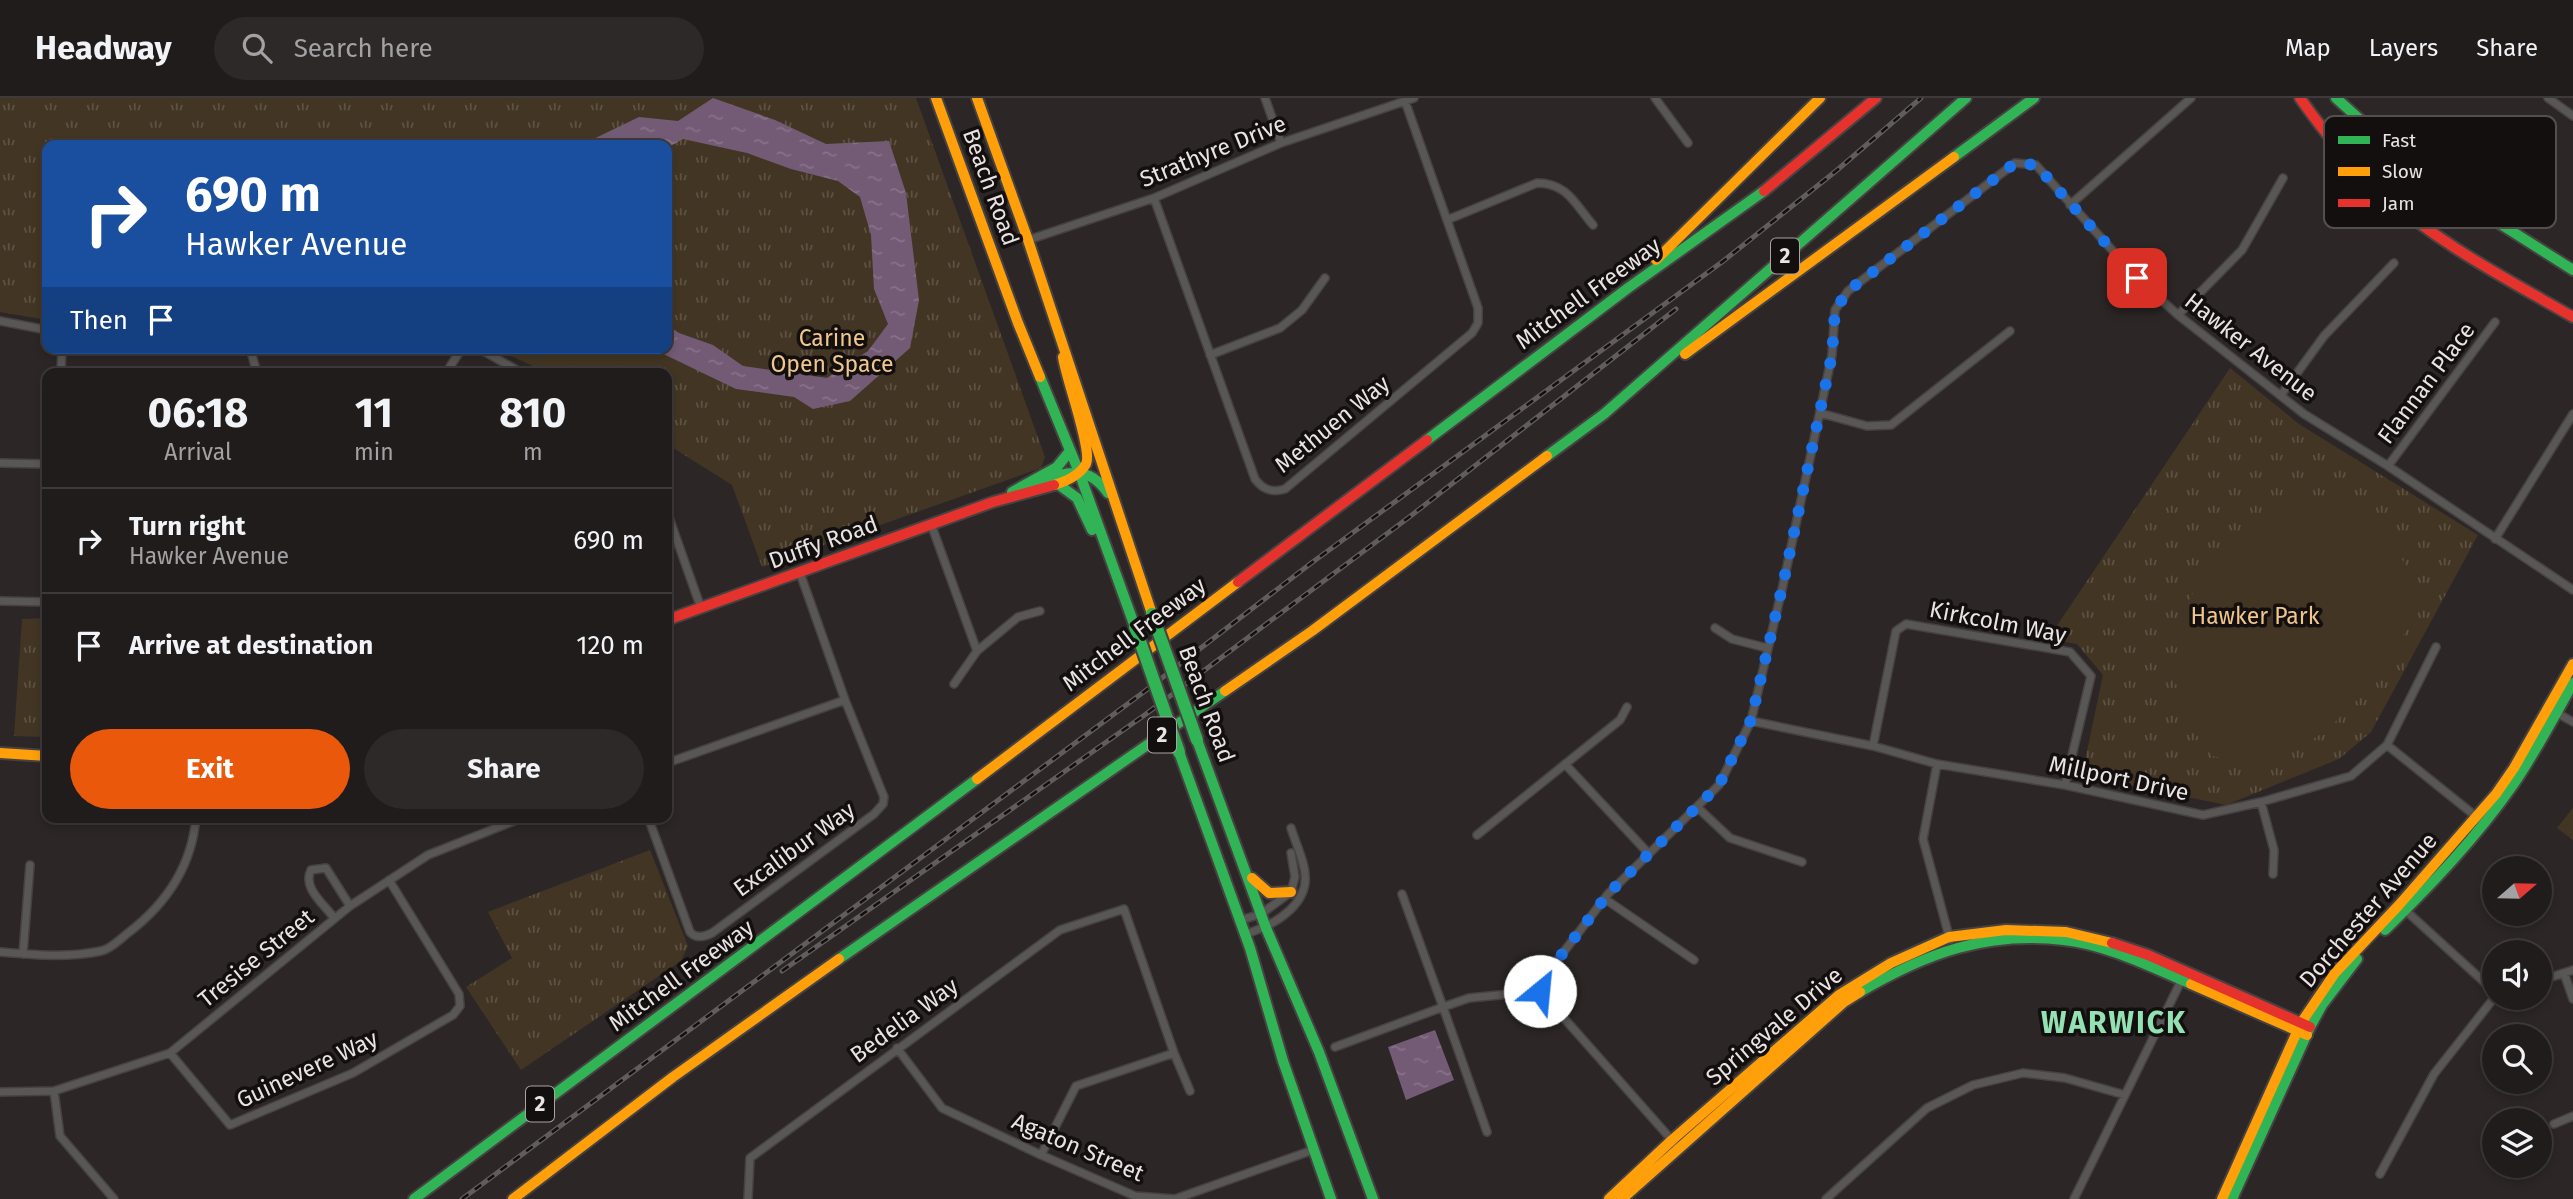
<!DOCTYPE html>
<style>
:root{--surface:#211c1c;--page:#2d2929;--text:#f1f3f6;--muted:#a2a1a3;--line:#3e3a3b;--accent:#ea580c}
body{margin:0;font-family:"Fira Sans",sans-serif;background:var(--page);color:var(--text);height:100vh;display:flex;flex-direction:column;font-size:26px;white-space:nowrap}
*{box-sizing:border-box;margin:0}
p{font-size:23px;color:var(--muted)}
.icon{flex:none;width:38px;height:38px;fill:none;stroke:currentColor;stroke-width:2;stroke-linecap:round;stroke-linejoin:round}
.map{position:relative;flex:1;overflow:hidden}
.panel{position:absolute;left:42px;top:270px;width:630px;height:455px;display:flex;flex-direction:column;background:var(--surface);border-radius:14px;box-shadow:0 4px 10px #0003,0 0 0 2px var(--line)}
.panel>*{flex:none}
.hud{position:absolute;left:42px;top:42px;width:630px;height:214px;border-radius:14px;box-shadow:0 4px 10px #0003,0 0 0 2px var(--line);background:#1a4fa0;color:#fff;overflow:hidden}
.needle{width:46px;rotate:70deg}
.fabs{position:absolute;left:2482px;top:758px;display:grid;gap:14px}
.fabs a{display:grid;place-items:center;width:70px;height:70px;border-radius:50%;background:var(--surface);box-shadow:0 4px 10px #0003,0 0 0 2px var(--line);font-size:35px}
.pin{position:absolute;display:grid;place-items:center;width:60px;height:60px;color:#fff;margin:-30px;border-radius:14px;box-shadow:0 4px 10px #0006}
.me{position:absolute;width:77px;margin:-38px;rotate:28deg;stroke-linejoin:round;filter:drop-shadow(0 0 5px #0008)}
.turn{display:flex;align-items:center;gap:24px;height:147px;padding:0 28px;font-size:32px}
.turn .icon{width:91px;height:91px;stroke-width:2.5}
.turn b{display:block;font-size:49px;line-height:60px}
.then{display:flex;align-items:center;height:66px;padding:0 28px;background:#0003;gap:14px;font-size:26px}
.eta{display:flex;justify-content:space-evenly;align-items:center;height:119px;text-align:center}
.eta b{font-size:42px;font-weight:700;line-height:49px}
.primary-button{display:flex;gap:14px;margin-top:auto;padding:14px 28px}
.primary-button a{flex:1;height:80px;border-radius:42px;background:var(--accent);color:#fff;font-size:28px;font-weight:700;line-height:80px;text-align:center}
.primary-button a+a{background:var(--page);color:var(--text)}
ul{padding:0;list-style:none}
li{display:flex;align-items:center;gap:21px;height:105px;padding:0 28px;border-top:2px solid var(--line)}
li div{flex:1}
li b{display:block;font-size:26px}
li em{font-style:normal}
header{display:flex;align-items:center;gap:42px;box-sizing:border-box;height:98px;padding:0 35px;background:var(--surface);border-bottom:2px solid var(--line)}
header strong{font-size:33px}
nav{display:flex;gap:38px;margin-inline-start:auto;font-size:24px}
.search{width:490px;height:63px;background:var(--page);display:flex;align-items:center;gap:18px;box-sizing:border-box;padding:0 24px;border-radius:38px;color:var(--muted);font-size:26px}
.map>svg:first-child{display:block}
.park{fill:url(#park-tufts)}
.garden{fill:#423523}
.water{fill:url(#water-ripples)}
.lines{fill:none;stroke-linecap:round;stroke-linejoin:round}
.street-casing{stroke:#474242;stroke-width:10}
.fast-casing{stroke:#474242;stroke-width:14}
.slow-casing{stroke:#474242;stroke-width:14}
.jam-casing{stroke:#474242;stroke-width:14}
.street{stroke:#595656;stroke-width:7}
.fast{stroke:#30b455;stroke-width:10}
.slow{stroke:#ff9f0a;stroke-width:10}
.jam{stroke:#e5322d;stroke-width:10}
.rail-casing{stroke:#625d5d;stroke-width:5}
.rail{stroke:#130f0f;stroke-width:2.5;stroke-dasharray:8;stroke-linecap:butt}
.fast-bridge-casing{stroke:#474242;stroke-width:16;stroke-linecap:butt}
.fast-bridge{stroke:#30b455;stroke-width:12}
.route{stroke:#1a73e8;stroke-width:12;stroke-dasharray:0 21.6}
.labels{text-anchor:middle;stroke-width:7;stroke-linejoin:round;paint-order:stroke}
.shield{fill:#130f0f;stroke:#aaa3a3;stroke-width:2}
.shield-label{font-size:21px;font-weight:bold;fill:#eae3e3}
.street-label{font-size:23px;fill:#eae3e3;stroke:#130f0f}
.park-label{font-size:23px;fill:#f0c68f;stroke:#130f0f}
.district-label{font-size:30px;font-weight:bold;letter-spacing:2px;fill:#94e2b4;stroke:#130f0f}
.key{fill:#130f0f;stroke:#544f4f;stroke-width:2}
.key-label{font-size:19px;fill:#eae3e3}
</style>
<header>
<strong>Headway</strong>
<div class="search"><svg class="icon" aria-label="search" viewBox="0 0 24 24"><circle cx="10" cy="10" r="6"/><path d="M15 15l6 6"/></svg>Search here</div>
<nav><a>Map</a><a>Layers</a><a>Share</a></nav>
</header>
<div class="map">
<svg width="2573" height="1101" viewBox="0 0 2573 1101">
<defs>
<pattern id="park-tufts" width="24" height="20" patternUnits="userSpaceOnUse" patternTransform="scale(1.75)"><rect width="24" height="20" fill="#423523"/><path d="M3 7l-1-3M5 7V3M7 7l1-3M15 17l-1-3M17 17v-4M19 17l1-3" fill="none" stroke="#5d5243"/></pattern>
<pattern id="water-ripples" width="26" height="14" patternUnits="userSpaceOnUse" patternTransform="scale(1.75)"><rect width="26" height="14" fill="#735b76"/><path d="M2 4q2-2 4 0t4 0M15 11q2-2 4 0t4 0" fill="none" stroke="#877289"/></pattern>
</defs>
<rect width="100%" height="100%" fill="#2c2626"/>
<path class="park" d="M0,0h916l129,359 -4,11 -279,99 -30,-82 -65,-41v-71h-119l-54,-25h173v-203h-620v175l-47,-8z
M2230,270l69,56 179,111 -107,197 -32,27 -113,46 -144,-30 21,-100 -26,-31 -29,-5z
M47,520v119l-33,-1 8,-117z
M2573,710v32l-16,-12z
M650,752l38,96 -7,15 -160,109 -55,-83 46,-29 -24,-46z"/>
<path class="garden" d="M2308,402l38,4 44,37 22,34 -5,54 -42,63 -40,40 -58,32 -55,-8 -23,-32 -16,-50 11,-67 26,-40 46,-42z"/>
<path class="water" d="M713,0l62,22 51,24 63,-3 17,52 13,107 -9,48 -60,53 -37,8 -19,-12 -58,-8 -85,-41h16v-23l12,8 34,12 30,21 84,12 41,-27 20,-27 -14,-35 -3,-54 -11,-38 -22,-16 -47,-12 -44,-16 -64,-14 -16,9v-3h-86l58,-28 39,4z
M1435,932l19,50 -48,20 -18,-53z"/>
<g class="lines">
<g class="street-casing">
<path id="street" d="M1265,0l16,45
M1655,0l33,45
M2548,0l25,18
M1154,100l101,281c8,11 17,14 30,10l187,-156 6,-10v-15l-73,-207
M2070,107l121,-107
M1447,122l90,-37c30,0 38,21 56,42
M1028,142l126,-42 127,-55 133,-45
M2178,217l64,-65 41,-72
M0,223l47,9
M250,250l7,25
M478,250l44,25
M1210,257l70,-27 22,-18 23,-32
M61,275l1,-25
M446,275l16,-25
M2281,297l43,-59 70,-73
M1820,315l47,13 24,-1 119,-94
M0,365l47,1
M2388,368l107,-144
M667,414l34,96
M931,426l46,127
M2495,441l78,-125
M0,503l47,1
M1715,530l17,11 35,9
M954,586l23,-33 41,-34 22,-6
M2555,614l18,10
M1751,623l122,25 64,18 128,21 138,30 58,-13 90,-26 36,-31 91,73
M2387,647l49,-98
M1873,648l23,-115 10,-7 164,28 21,24 -26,109
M667,665l178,-63
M1565,666l84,90
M1937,666l-14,75 27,101
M2261,704l13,48 -1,24
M1697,709l33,31 72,24
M648,719l42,115c6,7 14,5 22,1l162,-119 9,-10 1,-7 -39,-97 -45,-127
M1477,737l143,-115 7,-13
M1605,801l89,61
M2404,811l90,82
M334,820c-10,-14 -32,-30 -23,-48l15,-2 24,38
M1241,822l20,-6 30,-22 4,-15 -4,-24
M1246,836c17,-6 30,-11 44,-24 28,-27 11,-50 1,-82
M0,854c34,3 67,6 101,-1 10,-2 19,-12 27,-18 38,-29 64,-67 68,-116
M23,856l7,-89
M2564,875l9,26
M2539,883l34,-11
M1335,949l108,-40 -41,-113
M897,950l45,60 99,47 94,41 40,3 138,-49
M170,955l60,72 123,-52 100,-58 7,-9 -1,-12 -70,-114
M54,993l6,45 54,63
M0,994l54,-1 116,-38 180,-147 78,-51 96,-38
M2554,1026l19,-8
M1487,1034l-44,-125 26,-9 71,-7
M1678,1049l-138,-156 3,-12 65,-85 111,-109 32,-64 32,-136 49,-230 3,-45 13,-19 167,-128 21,2 101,113 41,37 126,99 84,52 185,124
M1041,1057l35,-69 98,-33
M2380,1076l54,-100 60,-76
M748,1101l2,-41 310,-228 64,-21 50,144 16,38
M1826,1101l101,-91 46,-23 50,-12 42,5 60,17
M2074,1101l108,-220"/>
</g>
<g class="fast-casing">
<path id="fast" d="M2336,0l81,73 156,99
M1954,59l80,-59
M1040,279l39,95 56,155
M1427,342l201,-152 136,-97
M1547,358l57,-42 362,-316
M1033,386c31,-11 53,-22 75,9
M1058,386l19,14 15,32
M1012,394l45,-25 13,-16
M1197,642l69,188 53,124 54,147
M1179,654l71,196 33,113 48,138
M2385,832c46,-45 91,-92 128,-145 22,-32 41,-68 60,-102
M839,861l386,-268
M1860,894c66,-39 127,-61 204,-52 44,5 87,27 127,44
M414,1101l563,-420
M2232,1101l78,-172 12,-22 35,-46"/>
</g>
<g class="slow-casing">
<path id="slow" d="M936,0l82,225 22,54
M977,0l51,142 124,374
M2356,71l25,-29
M1656,162l164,-162
M1685,256l269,-197
M1054,387c12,-4 25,-9 32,-21 7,-14 -20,-85 -23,-107
M1225,593l87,-60 235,-175
M0,655l47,3
M977,681l261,-197
M1252,780l17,15 22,-1
M2191,886l116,51
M513,1101l160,-122 166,-118
M1609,1101l63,-59 167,-145 52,-32 58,-26 57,-7 60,2 46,11
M1622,1101l222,-197 16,-10
M2222,1101l79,-176 34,-50 64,-68 97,-111 18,-26 59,-104"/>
</g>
<g class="jam-casing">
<path id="jam" d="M2300,0c24,34 49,65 80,93 57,52 127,88 193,126
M1764,93l112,-93
M1238,484l189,-142
M667,522l326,-118 61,-17
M2112,845l36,12 162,72"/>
</g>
<use href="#street" class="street"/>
<use href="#fast" class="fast"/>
<use href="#slow" class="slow"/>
<use href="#jam" class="jam"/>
<g class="rail-casing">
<path id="rail" d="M782,873l364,-257 262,-196 268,-209
M462,1101l683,-508 165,-127 412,-302 114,-91 85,-73"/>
</g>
<use href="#rail" class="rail"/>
<g class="fast-bridge-casing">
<path id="fast-bridge" d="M1152,516l45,126
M1135,529l44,125"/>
</g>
<use href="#fast-bridge" class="fast-bridge"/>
</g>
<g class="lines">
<path class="route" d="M1540,893l3,-12 65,-85 111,-109 32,-65 32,-136 49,-229 3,-45 13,-19 167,-128 21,2 101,113"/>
</g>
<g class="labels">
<g class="shield">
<rect x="1771" y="140.5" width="28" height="35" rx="5"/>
<rect x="1148" y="619.5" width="28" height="35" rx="5"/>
<rect x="526" y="988.5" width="28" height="35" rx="5"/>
</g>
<g class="shield-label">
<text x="1785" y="165">2</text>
<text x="1162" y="644">2</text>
<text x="540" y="1013">2</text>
</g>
<g class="street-label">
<text transform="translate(1213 53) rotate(-22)" y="8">Strathyre Drive</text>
<text transform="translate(991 89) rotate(70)" y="8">Beach Road</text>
<text transform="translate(1588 195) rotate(-36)" y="8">Mitchell Freeway</text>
<text transform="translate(2251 249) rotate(38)" y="8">Hawker Avenue</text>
<text transform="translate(2426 285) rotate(-53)" y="8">Flannan Place</text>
<text transform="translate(1332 326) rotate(-39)" y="8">Methuen Way</text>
<text transform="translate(823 444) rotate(-20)" y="8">Duffy Road</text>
<text transform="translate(1998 524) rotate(11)" y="8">Kirkcolm Way</text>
<text transform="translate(1134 536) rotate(-37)" y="8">Mitchell Freeway</text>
<text transform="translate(1207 606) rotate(70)" y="8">Beach Road</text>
<text transform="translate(2119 680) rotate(12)" y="8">Millport Drive</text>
<text transform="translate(794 751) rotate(-36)" y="8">Excalibur Way</text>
<text transform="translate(2368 812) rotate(-49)" y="8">Dorchester Avenue</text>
<text transform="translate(256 860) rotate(-39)" y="8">Tresise Street</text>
<text transform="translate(681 877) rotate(-36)" y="8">Mitchell Freeway</text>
<text transform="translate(904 922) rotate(-36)" y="8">Bedelia Way</text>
<text transform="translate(1774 928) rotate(-40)" y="8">Springvale Drive</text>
<text transform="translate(307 971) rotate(-25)" y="8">Guinevere Way</text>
<text transform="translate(1078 1049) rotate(23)" y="8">Agaton Street</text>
</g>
<g class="park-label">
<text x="832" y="248">Carine<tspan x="832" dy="26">Open Space</tspan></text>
<text x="2255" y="526">Hawker Park</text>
</g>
<g class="district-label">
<text x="2114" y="935">WARWICK</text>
</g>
</g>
<rect x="2324" y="18" width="232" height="112" rx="10" class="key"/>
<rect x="2338" y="38" width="32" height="8" fill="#30b455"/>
<rect x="2338" y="69" width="32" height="9" fill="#ff9f0a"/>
<rect x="2338" y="101" width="32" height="8" fill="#e5322d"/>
<g class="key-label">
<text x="2382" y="49">Fast</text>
<text x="2382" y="80">Slow</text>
<text x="2382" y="112">Jam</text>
</g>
</svg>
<div class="fabs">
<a><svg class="needle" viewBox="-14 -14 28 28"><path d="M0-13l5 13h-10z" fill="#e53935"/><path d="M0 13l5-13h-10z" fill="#a2a1a3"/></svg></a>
<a><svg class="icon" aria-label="sound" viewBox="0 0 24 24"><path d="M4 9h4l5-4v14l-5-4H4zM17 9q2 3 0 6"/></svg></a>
<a><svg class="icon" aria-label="search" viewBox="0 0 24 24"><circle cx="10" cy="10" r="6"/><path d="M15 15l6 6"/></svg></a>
<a><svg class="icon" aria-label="layers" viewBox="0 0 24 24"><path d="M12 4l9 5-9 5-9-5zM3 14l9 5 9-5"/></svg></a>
</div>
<div class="pin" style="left:2137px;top:180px;background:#d93025"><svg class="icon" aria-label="arrive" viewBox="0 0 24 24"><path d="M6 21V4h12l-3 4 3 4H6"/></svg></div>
<svg class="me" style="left:1540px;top:893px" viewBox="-20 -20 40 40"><circle r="19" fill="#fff"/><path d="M0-13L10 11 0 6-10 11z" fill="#1a73e8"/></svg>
<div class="hud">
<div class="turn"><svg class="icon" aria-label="right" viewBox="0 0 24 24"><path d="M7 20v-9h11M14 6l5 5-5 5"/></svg><div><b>690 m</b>Hawker Avenue</div></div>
<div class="then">Then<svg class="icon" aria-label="arrive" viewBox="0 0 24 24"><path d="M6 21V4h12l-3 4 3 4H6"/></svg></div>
</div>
<section class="panel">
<div class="eta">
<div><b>06:18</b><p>Arrival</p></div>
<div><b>11</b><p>min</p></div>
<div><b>810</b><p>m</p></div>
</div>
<ul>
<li><svg class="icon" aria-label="right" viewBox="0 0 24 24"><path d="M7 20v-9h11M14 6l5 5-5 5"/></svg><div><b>Turn right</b><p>Hawker Avenue</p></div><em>690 m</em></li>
<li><svg class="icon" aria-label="arrive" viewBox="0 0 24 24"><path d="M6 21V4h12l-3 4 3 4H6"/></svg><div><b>Arrive at destination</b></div><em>120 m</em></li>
</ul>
<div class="primary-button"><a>Exit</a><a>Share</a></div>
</section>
</div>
